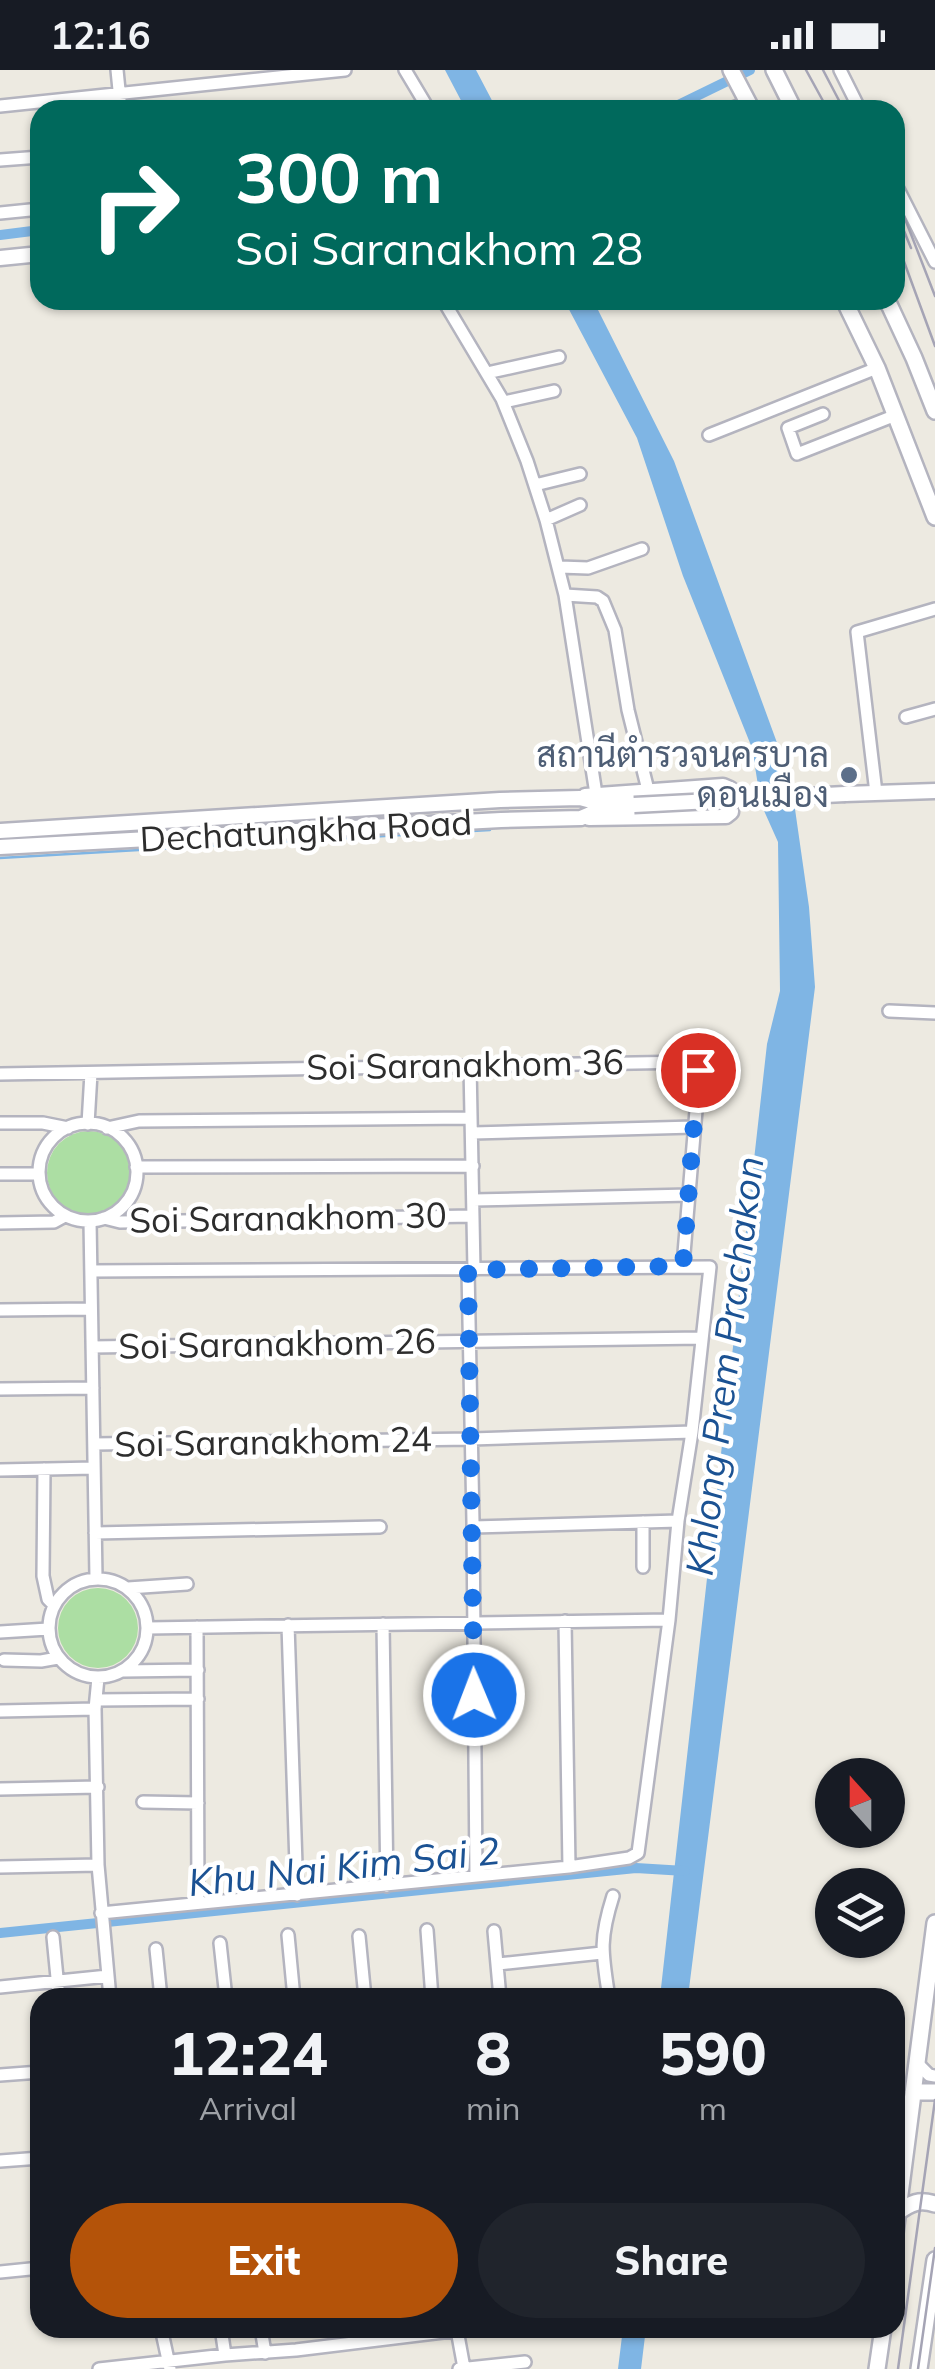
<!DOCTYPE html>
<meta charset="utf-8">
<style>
:root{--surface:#171b24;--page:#20242c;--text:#f1f3f6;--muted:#9ea1a6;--accent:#b45309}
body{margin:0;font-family:Mulish,Sarabun,sans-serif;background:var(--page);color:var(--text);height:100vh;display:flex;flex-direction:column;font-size:38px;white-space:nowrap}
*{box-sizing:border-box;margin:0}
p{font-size:32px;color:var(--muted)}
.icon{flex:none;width:55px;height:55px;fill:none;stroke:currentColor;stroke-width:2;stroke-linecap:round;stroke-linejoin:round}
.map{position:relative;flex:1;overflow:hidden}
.panel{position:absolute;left:30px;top:1918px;width:875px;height:350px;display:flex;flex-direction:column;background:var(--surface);border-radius:30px;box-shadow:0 2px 8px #0004}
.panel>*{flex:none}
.top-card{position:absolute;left:30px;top:30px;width:875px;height:210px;border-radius:30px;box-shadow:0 2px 8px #0004;background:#00695c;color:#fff;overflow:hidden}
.needle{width:65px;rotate:339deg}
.controls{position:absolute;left:815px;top:1688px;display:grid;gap:20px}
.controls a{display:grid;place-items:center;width:90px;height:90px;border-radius:50%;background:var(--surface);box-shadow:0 2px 8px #0004;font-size:50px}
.pin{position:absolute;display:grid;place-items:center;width:85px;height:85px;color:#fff;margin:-42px;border:5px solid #fff;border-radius:50%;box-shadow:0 2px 10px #0007}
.me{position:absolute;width:110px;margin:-55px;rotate:359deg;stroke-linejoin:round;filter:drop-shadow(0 0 8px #0008)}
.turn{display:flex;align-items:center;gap:35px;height:210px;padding:0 40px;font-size:45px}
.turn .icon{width:130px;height:130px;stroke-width:2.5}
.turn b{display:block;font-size:70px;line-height:85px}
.eta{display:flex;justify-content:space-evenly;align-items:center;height:170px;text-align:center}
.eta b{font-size:60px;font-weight:800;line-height:70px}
.cta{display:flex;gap:20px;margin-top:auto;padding:20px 40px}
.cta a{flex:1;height:115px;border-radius:60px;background:var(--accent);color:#fff;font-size:40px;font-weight:800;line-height:115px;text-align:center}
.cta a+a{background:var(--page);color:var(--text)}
.status{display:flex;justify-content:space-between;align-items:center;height:70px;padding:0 50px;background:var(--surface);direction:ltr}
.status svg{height:28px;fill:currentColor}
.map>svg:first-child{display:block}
.green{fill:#acdea3}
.water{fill:#7fb5e4}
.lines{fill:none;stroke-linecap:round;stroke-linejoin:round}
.stream{stroke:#7fb5e4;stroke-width:2.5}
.canal{stroke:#7fb5e4;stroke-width:10}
.minor-casing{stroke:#b4b4bf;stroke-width:16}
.tertiary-casing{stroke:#b4b4bf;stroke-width:19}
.secondary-casing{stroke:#b4b4bf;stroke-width:20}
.minor{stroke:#fff;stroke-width:11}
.tertiary{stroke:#fff;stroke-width:14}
.secondary{stroke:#fff;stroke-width:15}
.rail{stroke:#a5a4b5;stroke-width:2.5}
.tertiary-bridge-casing{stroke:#b4b4bf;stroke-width:19;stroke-linecap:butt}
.tertiary-bridge{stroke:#fff;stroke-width:14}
.route{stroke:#1a73e8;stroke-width:18;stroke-dasharray:0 32.4}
.service-dot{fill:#5c6f8a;stroke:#fff;stroke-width:4}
.labels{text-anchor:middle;stroke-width:9;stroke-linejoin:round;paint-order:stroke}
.service-label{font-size:35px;fill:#4e5e75;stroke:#fff;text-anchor:end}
.street-label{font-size:35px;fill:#2d2d2d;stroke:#fff}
.water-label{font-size:38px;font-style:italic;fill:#1b5293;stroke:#fff}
</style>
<div class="status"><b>12:16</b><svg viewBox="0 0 49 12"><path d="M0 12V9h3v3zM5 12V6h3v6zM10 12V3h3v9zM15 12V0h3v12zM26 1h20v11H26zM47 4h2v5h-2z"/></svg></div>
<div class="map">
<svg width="935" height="2299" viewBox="0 0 935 2299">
<rect width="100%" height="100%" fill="#edeae1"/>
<path class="green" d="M47 1103a42 42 0 1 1 84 0a42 42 0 1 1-84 0Z
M58 1558a40 40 0 1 1 80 0a40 40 0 1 1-80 0Z"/>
<path class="water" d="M445,0h31l21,40h-31z
M564,230h29l81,161 117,320 18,126 6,80 -127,1010h-28l107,-953 13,-53 -2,-149 -17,-38 -9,-56 -69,-172 -46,-138z
M623,2258h23l-5,41h-23z"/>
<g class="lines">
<path class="stream" d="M0,788l490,-28"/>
<path class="canal" d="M668,40l82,-40
M0,165l40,-5
M0,1863l636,-65 49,3"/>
<g class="minor-casing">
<path id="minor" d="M117,0l4,40
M405,0l24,40
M840,0l20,40
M0,36l345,-36
M0,90l40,-3
M895,113l40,79
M0,143l40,-4
M443,230l59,99 25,62 19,59 19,75 31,199
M487,303l72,-16
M504,332l50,-11
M823,344l-35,14 9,26 99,-39
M709,365l168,-67
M535,415l45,-11
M546,450l34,-15
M560,497l28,1 54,-19
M565,525l32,2 6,4 12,29 13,80 20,80
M906,647l29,-8
M876,723l-19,-161 78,-23
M889,941l46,2
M470,995l4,205
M0,1004l691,-12 4,2 4,11 -16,190
M0,1053h43l25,5
M39 1102a49 49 0 1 1 98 0a49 49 0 1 1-98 0Z
M88,1054l3,-51
M107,1058l32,-7 332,-3
M473,1063l221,-6
M136,1097l337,-1
M0,1104h39
M473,1130l216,-5
M104,1148l16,4 353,-6
M90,1151l6,357
M0,1153l54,-1 11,-6
M468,1200l5,252 3,354
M91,1201l619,-4 -18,165 -14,89 -9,99 -31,233 -9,5 -60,9 -468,46
M0,1240l91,-1
M92,1277l610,-9
M0,1319l93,-1
M94,1374l378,-5 220,-7
M44,1399l-1,107 5,23 6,6
M0,1400l94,-2
M473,1457l205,-6
M95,1463l285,-6
M643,1497v-45
M49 1558a49 49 0 1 1 98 0a49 49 0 1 1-98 0Z
M128,1518l59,-4
M565,1551l4,246
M383,1554l4,262
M288,1555l9,270
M197,1557l1,276
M148,1558l521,-8
M0,1562l48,-3
M4,1590l37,1 17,-3
M123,1601l75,-1
M98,1608l-3,31 3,156 12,133
M96,1630l102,-1
M0,1641l95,-2
M0,1719l98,-2
M143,1732l55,1
M0,1797l98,-2
M427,1860l5,68
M494,1861l6,67
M288,1865l6,63
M359,1866l6,62
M53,1867l6,61
M220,1873l6,55
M156,1879l5,49
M498,1894l104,-11
M0,1917l108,-11
M609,1928c-7,-45 -10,-58 4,-102
M917,1993l12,12 6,1
M0,2005l40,-3
M0,2091l40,-3
M0,2202l40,-4
M161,2258l9,41
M221,2258l4,27
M261,2258l4,25
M457,2260l7,38
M99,2299l126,-14 71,-5 180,-22
M459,2299l66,-7"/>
</g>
<g class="tertiary-casing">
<path id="tertiary" d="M732,40l16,-6
M0,188l40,-4
M845,724l90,-3
M585,726l138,-10 7,3 1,23 -5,4 -137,2
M0,761l500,-31 80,-2 30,8 24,-1
M0,777l501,-27 80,-2 28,-12"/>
</g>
<g class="secondary-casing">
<path id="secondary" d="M731,0l21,40
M774,0l20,40
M844,230l33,68 58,149
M887,230l27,58 21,53
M913,2022h22
M898,2142c13,-9 21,-13 37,-8
M895,2163l40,-310
M877,2299l6,-41
M919,2299l16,-109"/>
</g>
<use href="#minor" class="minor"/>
<use href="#tertiary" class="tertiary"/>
<use href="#secondary" class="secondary"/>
<path class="rail" d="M806,0l22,40
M823,0l21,40
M895,123l40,103
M895,139l16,39
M895,167l40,109
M898,2299l37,-269
M918,2299l17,-121"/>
<g class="tertiary-bridge-casing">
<path id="tertiary-bridge" d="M634,735l211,-11"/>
</g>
<use href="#tertiary-bridge" class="tertiary-bridge"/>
</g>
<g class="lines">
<path class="route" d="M474,1625l-6,-425 215,-4 15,-196"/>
</g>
<circle class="service-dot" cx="849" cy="705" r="10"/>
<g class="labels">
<g class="service-label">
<text x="829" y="697">สถานีตำรวจนครบาล<tspan x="829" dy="40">ดอนเมือง</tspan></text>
</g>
<g class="street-label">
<text transform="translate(306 761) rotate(-3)" y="12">Dechatungkha Road</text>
<text transform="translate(465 995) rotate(-1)" y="12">Soi Saranakhom 36</text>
<text transform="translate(288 1148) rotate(-1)" y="12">Soi Saranakhom 30</text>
<text transform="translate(277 1274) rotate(-1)" y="12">Soi Saranakhom 26</text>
<text transform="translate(273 1372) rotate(-1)" y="12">Soi Saranakhom 24</text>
</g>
<g class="water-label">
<text transform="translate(725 1296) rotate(-83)" y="13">Khlong Prem Prachakon</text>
<text transform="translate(344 1797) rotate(-6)" y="13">Khu Nai Kim Sai 2</text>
</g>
</g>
</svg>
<div class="controls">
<a><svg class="needle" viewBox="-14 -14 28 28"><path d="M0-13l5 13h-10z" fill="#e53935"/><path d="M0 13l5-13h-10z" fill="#9ea1a6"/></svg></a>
<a><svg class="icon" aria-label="layers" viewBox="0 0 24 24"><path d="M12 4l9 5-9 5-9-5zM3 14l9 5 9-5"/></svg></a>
</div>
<div class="pin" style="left:698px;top:1000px;background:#d93025"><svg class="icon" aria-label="arrive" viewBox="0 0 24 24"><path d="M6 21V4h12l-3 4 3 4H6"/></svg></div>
<svg class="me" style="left:474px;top:1625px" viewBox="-20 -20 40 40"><circle r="17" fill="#1a73e8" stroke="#fff" stroke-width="3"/><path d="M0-11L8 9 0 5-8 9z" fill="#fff"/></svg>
<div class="top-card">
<div class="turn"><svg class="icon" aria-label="right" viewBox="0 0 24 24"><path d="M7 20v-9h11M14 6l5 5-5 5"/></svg><div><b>300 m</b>Soi Saranakhom 28</div></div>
</div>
<section class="panel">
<div class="eta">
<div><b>12:24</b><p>Arrival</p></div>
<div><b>8</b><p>min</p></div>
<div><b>590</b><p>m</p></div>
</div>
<div class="cta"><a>Exit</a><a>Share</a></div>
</section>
</div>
